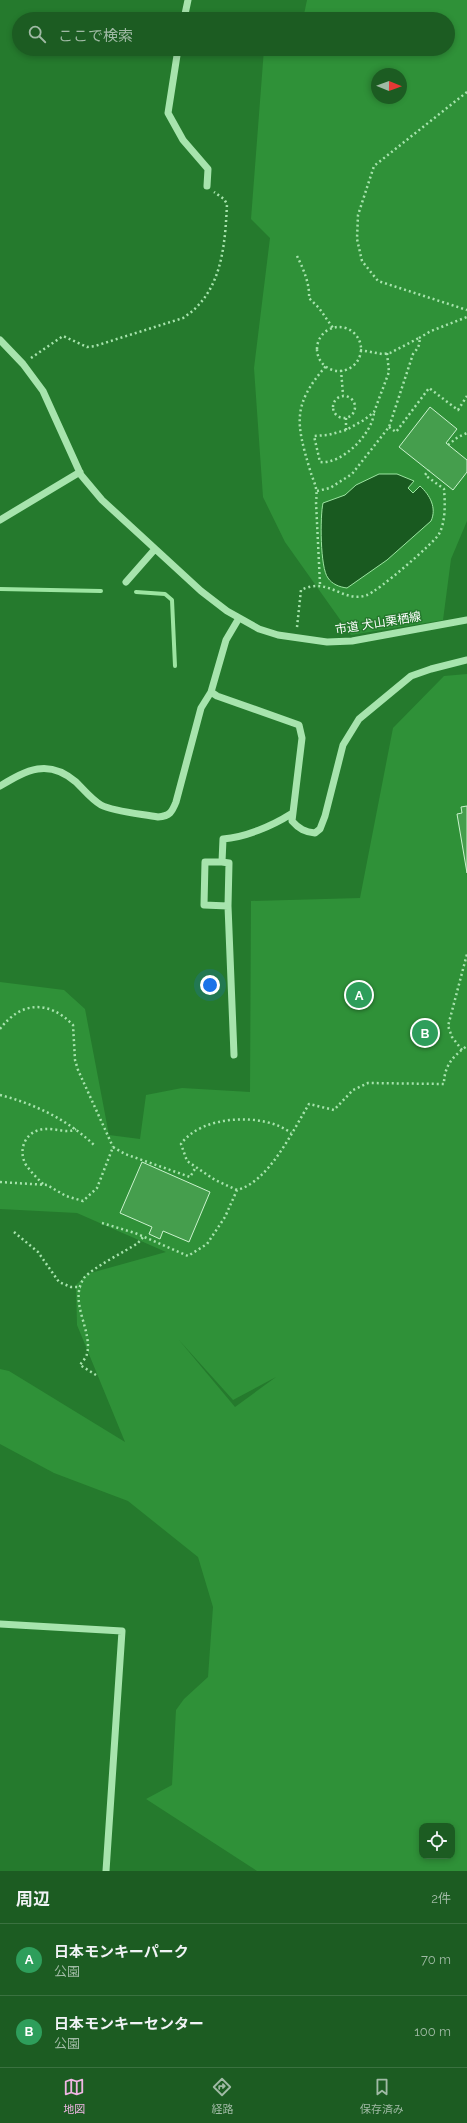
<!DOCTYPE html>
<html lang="ja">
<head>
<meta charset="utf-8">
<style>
  :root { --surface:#1c5c22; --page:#25622a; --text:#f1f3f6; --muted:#a0baa5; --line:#3a7140; --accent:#f0b6e4 }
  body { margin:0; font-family:Raleway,"Noto Sans JP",sans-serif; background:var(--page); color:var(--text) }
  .controls { position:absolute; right:12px; bottom:12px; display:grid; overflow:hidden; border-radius:8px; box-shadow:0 2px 6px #0003 }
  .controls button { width:36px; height:36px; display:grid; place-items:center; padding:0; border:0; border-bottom:1px solid var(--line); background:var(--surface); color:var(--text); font:20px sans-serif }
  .compass { position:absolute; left:371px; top:68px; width:36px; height:36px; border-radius:50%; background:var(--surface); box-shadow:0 2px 6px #0003; rotate:91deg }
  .you { position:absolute; left:210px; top:985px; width:14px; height:14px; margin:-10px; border:3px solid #fff; border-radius:50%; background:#1a73e8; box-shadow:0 0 0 6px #1a73e833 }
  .badge { display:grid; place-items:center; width:26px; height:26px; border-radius:50%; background:var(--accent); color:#fff; font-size:13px; font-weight:700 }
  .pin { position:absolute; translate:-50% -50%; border:2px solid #fff; box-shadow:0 1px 4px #0006 }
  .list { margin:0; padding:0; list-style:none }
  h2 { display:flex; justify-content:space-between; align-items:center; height:52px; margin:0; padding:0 16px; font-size:17px }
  h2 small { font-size:13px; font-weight:400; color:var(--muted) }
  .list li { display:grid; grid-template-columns:26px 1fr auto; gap:12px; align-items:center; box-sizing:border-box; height:72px; padding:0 16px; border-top:1px solid var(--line) }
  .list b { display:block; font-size:15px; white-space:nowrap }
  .list p { margin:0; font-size:13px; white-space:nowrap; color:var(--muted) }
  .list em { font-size:13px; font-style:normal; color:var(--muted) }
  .icon { flex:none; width:22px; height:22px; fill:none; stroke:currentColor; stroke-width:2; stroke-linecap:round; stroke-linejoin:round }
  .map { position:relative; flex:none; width:467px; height:1871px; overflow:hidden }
  .search { position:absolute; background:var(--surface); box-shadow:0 2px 6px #0003; left:12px; right:12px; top:12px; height:44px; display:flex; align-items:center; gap:10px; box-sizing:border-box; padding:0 14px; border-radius:22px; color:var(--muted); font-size:15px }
  .sheet { height:196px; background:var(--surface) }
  nav { display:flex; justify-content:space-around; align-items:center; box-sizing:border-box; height:56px; border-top:1px solid var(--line); background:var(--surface); font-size:11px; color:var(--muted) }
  nav a { display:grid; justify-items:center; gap:2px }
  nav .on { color:var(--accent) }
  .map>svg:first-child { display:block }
  .green { fill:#2f9138; fill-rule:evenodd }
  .water { fill:#195a20; stroke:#9ce5a1 }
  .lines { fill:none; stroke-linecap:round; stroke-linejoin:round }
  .stream { stroke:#9ce5a1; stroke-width:4 }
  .building { fill:#459e4d; stroke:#caf3cd }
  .path { stroke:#a7e4ad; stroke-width:2.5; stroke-dasharray:2 3; stroke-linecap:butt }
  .minor { stroke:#a7e4ad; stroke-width:7 }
  .labels { text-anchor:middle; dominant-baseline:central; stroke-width:3; stroke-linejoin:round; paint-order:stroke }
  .street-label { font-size:12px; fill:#fff; stroke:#257a2d }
</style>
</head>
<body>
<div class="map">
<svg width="467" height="1871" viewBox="0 0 467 1871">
  <rect width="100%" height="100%" fill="#257a2d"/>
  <path class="green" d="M307,0H467V521L451,559L443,620L351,635L285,542L263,497L254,368L270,238L251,219L264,49H448V19H303ZM377,74H401V98H377Z
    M467,674V1871H257L146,1799L172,1785L176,1710L184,1699L208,1677L213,1607L198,1557L128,1501L54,1473L0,1444V1369L9,1371L125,1442L77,1325L76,1285L87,1274L166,1252L77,1213L0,1209V982L64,990L85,1009L109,1135L140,1139L146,1095L182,1088L250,1092L251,901L360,898L393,728L444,676ZM179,1340L233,1400L276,1377L235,1407ZM422,1826H452V1856H422Z"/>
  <path class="water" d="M379,474H397L414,481L408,488L413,493L420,486C430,495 437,508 431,521L387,560L347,588C339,587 332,584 328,578C320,568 320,516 323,503L345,495L356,485Z"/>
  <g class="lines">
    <path class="stream" d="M0,589L101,591
      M136,592L165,594L172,600L175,666"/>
  </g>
  <path class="building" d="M430,407L457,429L446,443L467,460V472L453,490L399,447Z
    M467,806V873L457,814L462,813L461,807Z
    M142,1162L210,1192L189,1242L163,1231L160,1239L149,1234L152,1227L120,1213Z"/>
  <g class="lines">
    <path class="path" d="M467,92L374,166L358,215L357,239L362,261L378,281L467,310
      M297,256C303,268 310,284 309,298L319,308L333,328
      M317 349a22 22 0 1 1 44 0a22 22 0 1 1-44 0Z
      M419,338L431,331L467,317
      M31,358L63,336L87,347L95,346L183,318C222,293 225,246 227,204L224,199L214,192
      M341,370L343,395
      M333 407a11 11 0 1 1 22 0a11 11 0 1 1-22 0Z
      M346,418V430L364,420L374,412L389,372L387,353
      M389,427L396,432L429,388L458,410L467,396
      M346,430L328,435L314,436L320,462C342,465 373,433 374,412
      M448,445L458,437L467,433
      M317,491L330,488L352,474L389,427L413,354C417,349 421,345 419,338L390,353L382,354L360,350
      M320,584L316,502C318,486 314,484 310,470C296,423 292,405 326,366
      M297,627L301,590C329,576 343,604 367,595C377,592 434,543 439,534C446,521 445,502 444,489L425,475L429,470
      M0,1029C21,1001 49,1000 73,1025L75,1060L78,1070L113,1147
      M462,1050L452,1037L448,1026L467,954
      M0,1095C35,1104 68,1120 94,1145
      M0,1182L47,1185L66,1196L83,1201L97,1188L113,1147L125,1154L190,1177L196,1167
      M43,1184C37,1178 31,1172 26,1165C17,1149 26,1130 45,1129C55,1128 68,1134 76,1129
      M237,1190L215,1180L187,1161L181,1144C201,1115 264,1112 291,1133
      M102,1223L135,1233L188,1256L207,1244L225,1217L237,1190C269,1182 293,1130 309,1104L334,1110L353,1090L368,1083L444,1084C444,1066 453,1056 467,1046
      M14,1232L38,1252L59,1282L71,1287H81
      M96,1375L80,1365C82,1362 86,1358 87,1354C93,1330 68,1302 84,1278C92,1268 126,1251 138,1243L144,1236"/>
    <path class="minor" d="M184,19L188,0
      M178,49L168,113L183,140L208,169L207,186
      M0,340L23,364L43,391L81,475L102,500L201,591L227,611L259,629L278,635L327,642L352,641L467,620
      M0,520L80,472
      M126,582L155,549
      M211,692L217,696L299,725L302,738L292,821C299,829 305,832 315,833L320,829L325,816L343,745L359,719L411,676L431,669L467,660
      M0,786C27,770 48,758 76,782C84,790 92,800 101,805C114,812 143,814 158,817C170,816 172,812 176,802L201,708L211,692L226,640L239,618
      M222,862L229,863L228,906
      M234,1055L228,906L204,905L205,862H222L223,839C246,837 272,826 291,814
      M0,1624L122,1631L106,1871"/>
  </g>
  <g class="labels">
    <g class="street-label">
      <text transform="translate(378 623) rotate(-9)">市道 犬山栗栖線</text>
    </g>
  </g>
</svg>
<div class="controls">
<button><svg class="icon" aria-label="locate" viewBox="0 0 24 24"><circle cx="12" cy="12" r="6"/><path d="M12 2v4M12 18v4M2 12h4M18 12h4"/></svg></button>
</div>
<svg class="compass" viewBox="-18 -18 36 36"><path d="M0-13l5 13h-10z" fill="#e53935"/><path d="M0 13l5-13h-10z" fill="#a0baa5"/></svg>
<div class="you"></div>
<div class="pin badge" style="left:359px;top:995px;background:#2e9e5b">A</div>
<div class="pin badge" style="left:425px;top:1033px;background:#2e9e5b">B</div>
<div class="search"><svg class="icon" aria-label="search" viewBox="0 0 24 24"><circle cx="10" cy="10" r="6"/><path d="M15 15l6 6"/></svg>ここで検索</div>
</div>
<section class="sheet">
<h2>周辺<small>2件</small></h2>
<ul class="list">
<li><span class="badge" style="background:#2e9e5b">A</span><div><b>日本モンキーパーク</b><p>公園</p></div><em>70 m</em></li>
<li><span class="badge" style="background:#2e9e5b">B</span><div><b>日本モンキーセンター</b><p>公園</p></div><em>100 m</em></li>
</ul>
</section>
<nav>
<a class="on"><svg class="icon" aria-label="map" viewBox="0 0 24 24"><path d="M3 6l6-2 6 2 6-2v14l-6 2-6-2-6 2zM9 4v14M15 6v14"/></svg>地図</a>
<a><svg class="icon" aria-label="directions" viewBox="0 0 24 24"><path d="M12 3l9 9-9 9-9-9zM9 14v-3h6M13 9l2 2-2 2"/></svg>経路</a>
<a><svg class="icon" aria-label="saved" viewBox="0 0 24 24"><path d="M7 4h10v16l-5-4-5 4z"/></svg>保存済み</a>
</nav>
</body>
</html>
